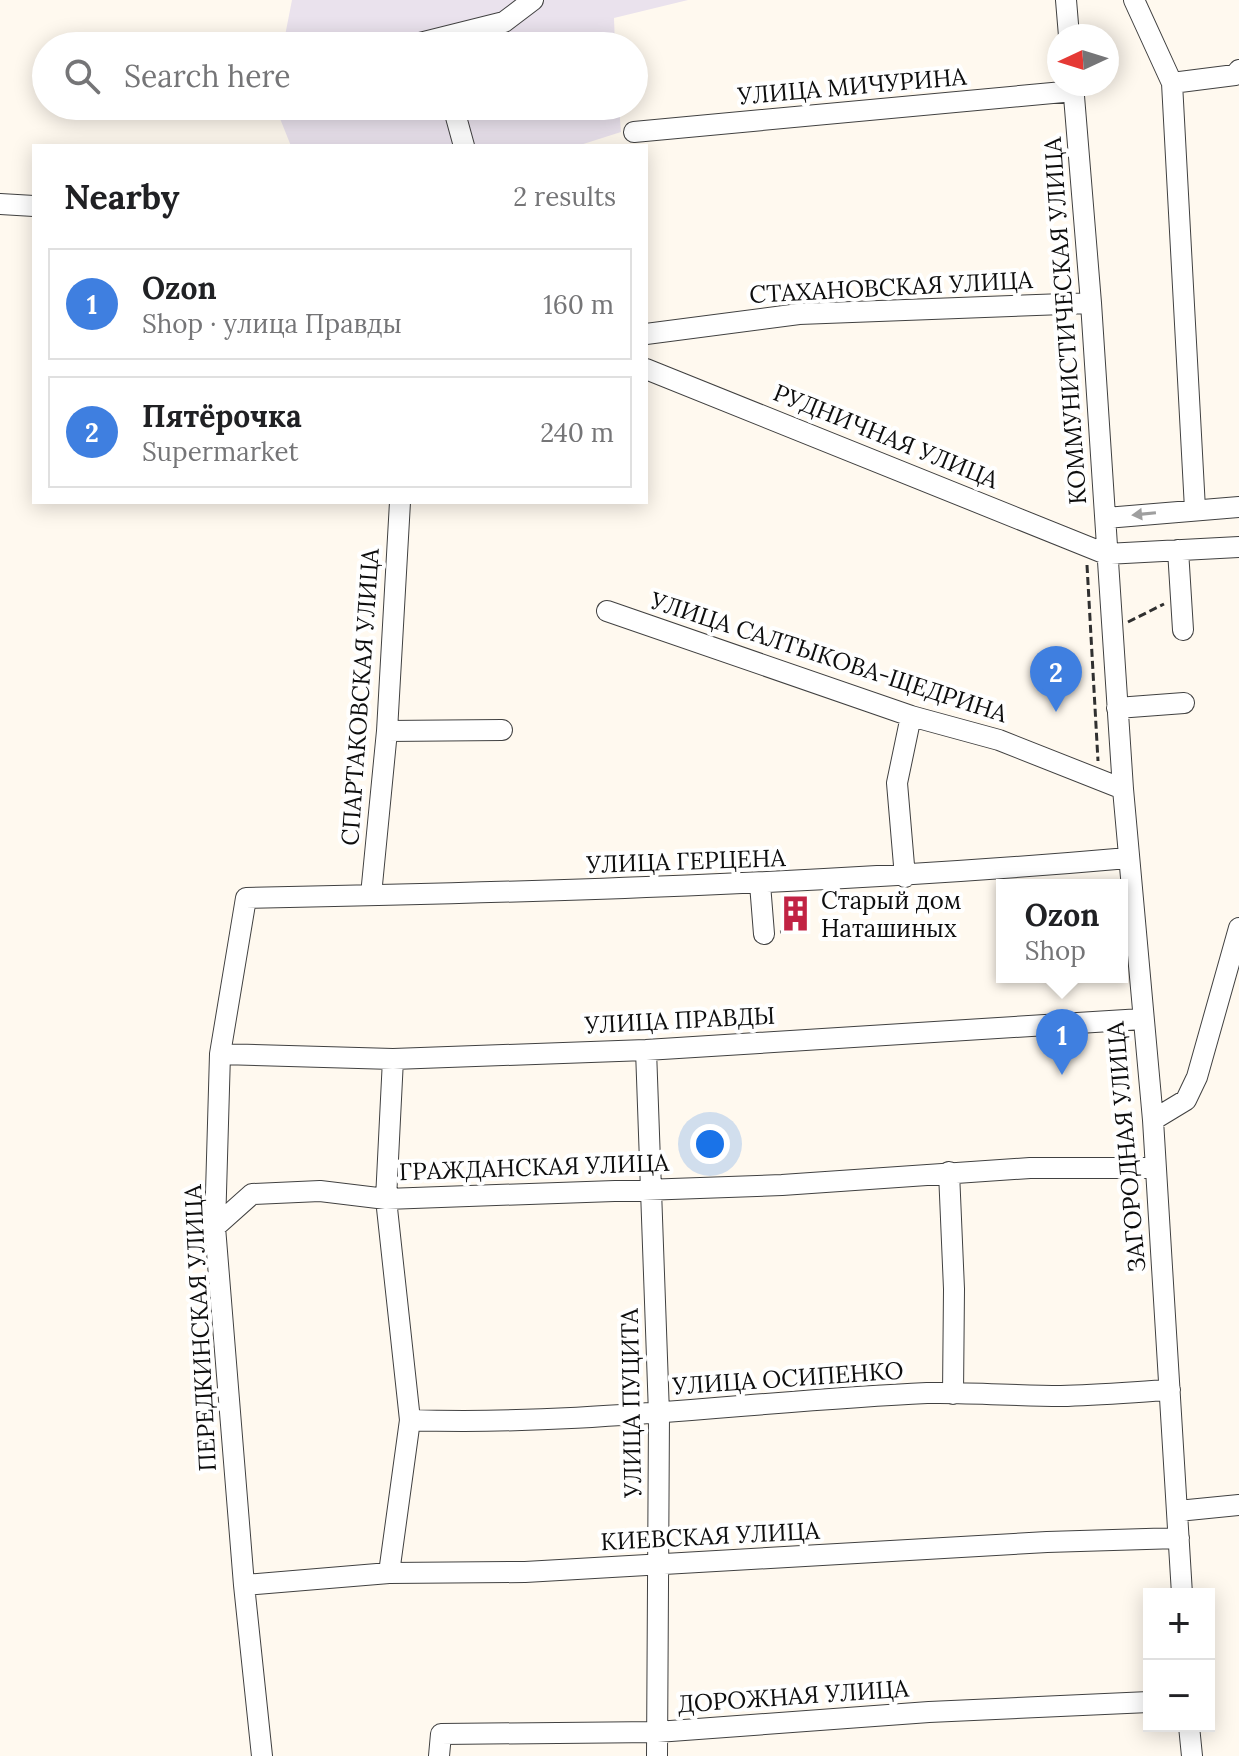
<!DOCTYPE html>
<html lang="en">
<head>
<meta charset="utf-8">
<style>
  :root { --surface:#fff; --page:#f2f2f2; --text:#202124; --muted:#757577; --line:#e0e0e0; --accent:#b45309 }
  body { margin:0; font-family:Lora,serif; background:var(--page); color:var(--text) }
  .controls { position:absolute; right:24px; bottom:24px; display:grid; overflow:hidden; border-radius:0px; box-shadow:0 4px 20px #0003 }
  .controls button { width:72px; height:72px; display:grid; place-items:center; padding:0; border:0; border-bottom:2px solid var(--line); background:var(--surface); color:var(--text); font:40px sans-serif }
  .compass { position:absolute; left:1047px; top:24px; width:72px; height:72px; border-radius:50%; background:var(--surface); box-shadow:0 4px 20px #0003; rotate:266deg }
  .you { position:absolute; left:710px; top:1144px; width:28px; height:28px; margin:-20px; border:6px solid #fff; border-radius:50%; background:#1a73e8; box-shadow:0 0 0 12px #1a73e833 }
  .badge { display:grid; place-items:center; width:52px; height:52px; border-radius:50%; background:var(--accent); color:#fff; font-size:26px; font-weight:700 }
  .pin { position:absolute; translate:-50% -66px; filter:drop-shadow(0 2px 4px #0008) }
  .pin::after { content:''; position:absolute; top:42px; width:28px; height:24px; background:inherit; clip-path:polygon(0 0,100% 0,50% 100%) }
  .popup { position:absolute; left:996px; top:879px; width:132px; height:104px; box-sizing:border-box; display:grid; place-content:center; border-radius:0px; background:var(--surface); filter:drop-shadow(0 2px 6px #0005); font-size:26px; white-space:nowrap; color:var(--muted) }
  .popup b { font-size:30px; color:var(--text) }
  .popup::after { content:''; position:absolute; left:50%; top:100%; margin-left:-16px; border:16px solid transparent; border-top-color:var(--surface) }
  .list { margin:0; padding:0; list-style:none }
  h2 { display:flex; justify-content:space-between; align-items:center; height:104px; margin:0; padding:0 32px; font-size:34px }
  h2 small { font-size:26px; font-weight:400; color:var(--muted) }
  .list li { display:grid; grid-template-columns:52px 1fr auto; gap:24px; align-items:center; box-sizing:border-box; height:112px; margin:0 16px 16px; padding:0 16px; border:2px solid var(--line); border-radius:0px }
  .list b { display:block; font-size:30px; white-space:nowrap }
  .list p { margin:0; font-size:26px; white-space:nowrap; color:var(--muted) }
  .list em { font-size:26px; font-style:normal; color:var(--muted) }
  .icon { flex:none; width:44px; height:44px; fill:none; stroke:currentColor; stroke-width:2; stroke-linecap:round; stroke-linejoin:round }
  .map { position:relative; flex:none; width:1239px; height:1756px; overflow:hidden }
  .search { position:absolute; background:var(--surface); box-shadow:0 4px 20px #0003; left:32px; top:32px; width:616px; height:88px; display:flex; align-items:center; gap:20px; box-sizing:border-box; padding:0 28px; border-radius:44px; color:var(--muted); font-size:30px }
  .panel { position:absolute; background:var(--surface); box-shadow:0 4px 20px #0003; left:32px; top:144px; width:616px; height:360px; border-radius:0px }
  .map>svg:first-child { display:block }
  .industrial { fill:#eae2ed }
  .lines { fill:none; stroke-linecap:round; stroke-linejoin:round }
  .minor-casing { stroke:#414141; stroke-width:22 }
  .path { stroke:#303030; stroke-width:3; stroke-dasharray:8 4; stroke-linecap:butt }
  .minor { stroke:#fff; stroke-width:20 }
  .oneway { fill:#9f9f9f }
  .labels { text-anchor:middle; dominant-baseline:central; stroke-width:8; stroke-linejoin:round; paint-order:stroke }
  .street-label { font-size:24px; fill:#0e0e0e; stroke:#fff }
  .poi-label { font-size:24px; fill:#0e0e0e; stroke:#fff; text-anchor:start }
</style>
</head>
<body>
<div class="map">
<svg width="1239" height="1756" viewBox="0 0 1239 1756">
  <rect width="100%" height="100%" fill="#fff9ef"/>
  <path class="industrial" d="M292,0H688L614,18L615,46H283Z
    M275,106H619L621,132L577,146H291Z"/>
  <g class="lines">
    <defs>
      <path id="minor" d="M1066,0L1069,36
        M1134,0L1172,83L1195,509
        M408,46L504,22L533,0
        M1172,83L1235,75L1239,70
        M1073,84L1091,303L1123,789L1153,1120L1182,1594
        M453,106L464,146
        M634,132L1074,91
        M0,204L34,206
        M646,334L799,314L1091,303
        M646,369L1106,554L1239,547
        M1106,518L1239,507
        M1178,550L1183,630
        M607,611L911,716L999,740L1123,789
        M1117,708L1184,703
        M387,731L502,730
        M905,877L897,783L911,716
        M760,884L764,934
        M371,895L387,731L400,502
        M646,1050L659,1414L657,1756
        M220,1054L393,1059L646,1050L1142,1019
        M1153,1120L1186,1100L1197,1077L1239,928
        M949,1172L954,1289L953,1394
        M215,1227L252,1194L320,1191L386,1199L782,1185L1030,1168H1155
        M410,1420C583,1426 754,1401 927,1393C971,1392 1016,1396 1061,1396C1097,1395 1134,1392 1170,1390
        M1178,1511L1239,1505
        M389,1573L410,1420L386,1199L393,1059
        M244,1585L389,1573L525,1572L1047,1542L1179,1538
        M1189,1726L1192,1756
        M262,1756L244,1585L215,1227L220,1054L246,898C540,892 834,884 1128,858
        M439,1756L441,1734L657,1732L929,1712L1149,1702"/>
    </defs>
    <use href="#minor" class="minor-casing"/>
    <path class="path" d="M1087,565L1098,761
      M1128,622L1164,604
      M780,932L807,930L805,896"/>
    <use href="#minor" class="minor"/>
  </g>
  <defs><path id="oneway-solid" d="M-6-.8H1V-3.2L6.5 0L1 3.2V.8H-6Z" transform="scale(2)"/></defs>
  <use class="oneway" href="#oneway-solid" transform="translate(1144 514) rotate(174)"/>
  <defs>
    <symbol id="building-bare" viewBox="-9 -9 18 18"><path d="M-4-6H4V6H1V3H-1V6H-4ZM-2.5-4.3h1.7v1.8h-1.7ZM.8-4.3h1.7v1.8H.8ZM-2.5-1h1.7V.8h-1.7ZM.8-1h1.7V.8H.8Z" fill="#c12344" stroke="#fff" stroke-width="2.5" paint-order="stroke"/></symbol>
  </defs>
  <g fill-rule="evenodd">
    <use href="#building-bare" x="770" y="888" width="51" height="51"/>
  </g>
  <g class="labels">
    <g class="street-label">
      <text transform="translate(852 86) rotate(-5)">УЛИЦА МИЧУРИНА</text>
      <text transform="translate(891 287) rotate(-3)">СТАХАНОВСКАЯ УЛИЦА</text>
      <text transform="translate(1065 321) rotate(-94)">КОММУНИСТИЧЕСКАЯ УЛИЦА</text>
      <text transform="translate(886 436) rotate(22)">РУДНИЧНАЯ УЛИЦА</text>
      <text transform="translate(829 657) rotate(18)">УЛИЦА САЛТЫКОВА-ЩЕДРИНА</text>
      <text transform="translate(360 697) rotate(-86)">СПАРТАКОВСКАЯ УЛИЦА</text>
      <text transform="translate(686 861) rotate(-2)">УЛИЦА ГЕРЦЕНА</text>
      <text transform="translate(680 1020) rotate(-3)">УЛИЦА ПРАВДЫ</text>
      <text transform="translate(1126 1147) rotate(-95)">ЗАГОРОДНАЯ УЛИЦА</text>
      <text transform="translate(534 1167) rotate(-2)">ГРАЖДАНСКАЯ УЛИЦА</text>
      <text transform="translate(200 1328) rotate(-93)">ПЕРЕДКИНСКАЯ УЛИЦА</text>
      <text transform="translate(788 1378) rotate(-4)">УЛИЦА ОСИПЕНКО</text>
      <text transform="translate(631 1403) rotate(-91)">УЛИЦА ПУЦИТА</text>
      <text transform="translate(710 1536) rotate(-3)">КИЕВСКАЯ УЛИЦА</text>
      <text transform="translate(793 1696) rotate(-4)">ДОРОЖНАЯ УЛИЦА</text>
    </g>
    <g class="poi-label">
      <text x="821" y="900">Старый дом<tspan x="821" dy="28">Наташиных</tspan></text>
    </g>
  </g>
</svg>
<div class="controls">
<button>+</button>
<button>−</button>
</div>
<svg class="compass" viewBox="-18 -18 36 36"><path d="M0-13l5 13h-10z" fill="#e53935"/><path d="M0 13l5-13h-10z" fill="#757577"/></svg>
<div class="you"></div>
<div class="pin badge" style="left:1062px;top:1075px;background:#3f7fe0">1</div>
<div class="popup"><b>Ozon</b>Shop</div>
<div class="pin badge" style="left:1056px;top:712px;background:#3f7fe0">2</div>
<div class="search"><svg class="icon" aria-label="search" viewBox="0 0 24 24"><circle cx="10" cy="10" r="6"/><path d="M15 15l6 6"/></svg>Search here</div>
<section class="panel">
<h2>Nearby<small>2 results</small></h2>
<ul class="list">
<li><span class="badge" style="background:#3f7fe0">1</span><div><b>Ozon</b><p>Shop · улица Правды</p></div><em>160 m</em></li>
<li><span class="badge" style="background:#3f7fe0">2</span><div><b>Пятёрочка</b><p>Supermarket</p></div><em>240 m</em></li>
</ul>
</section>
</div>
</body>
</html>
